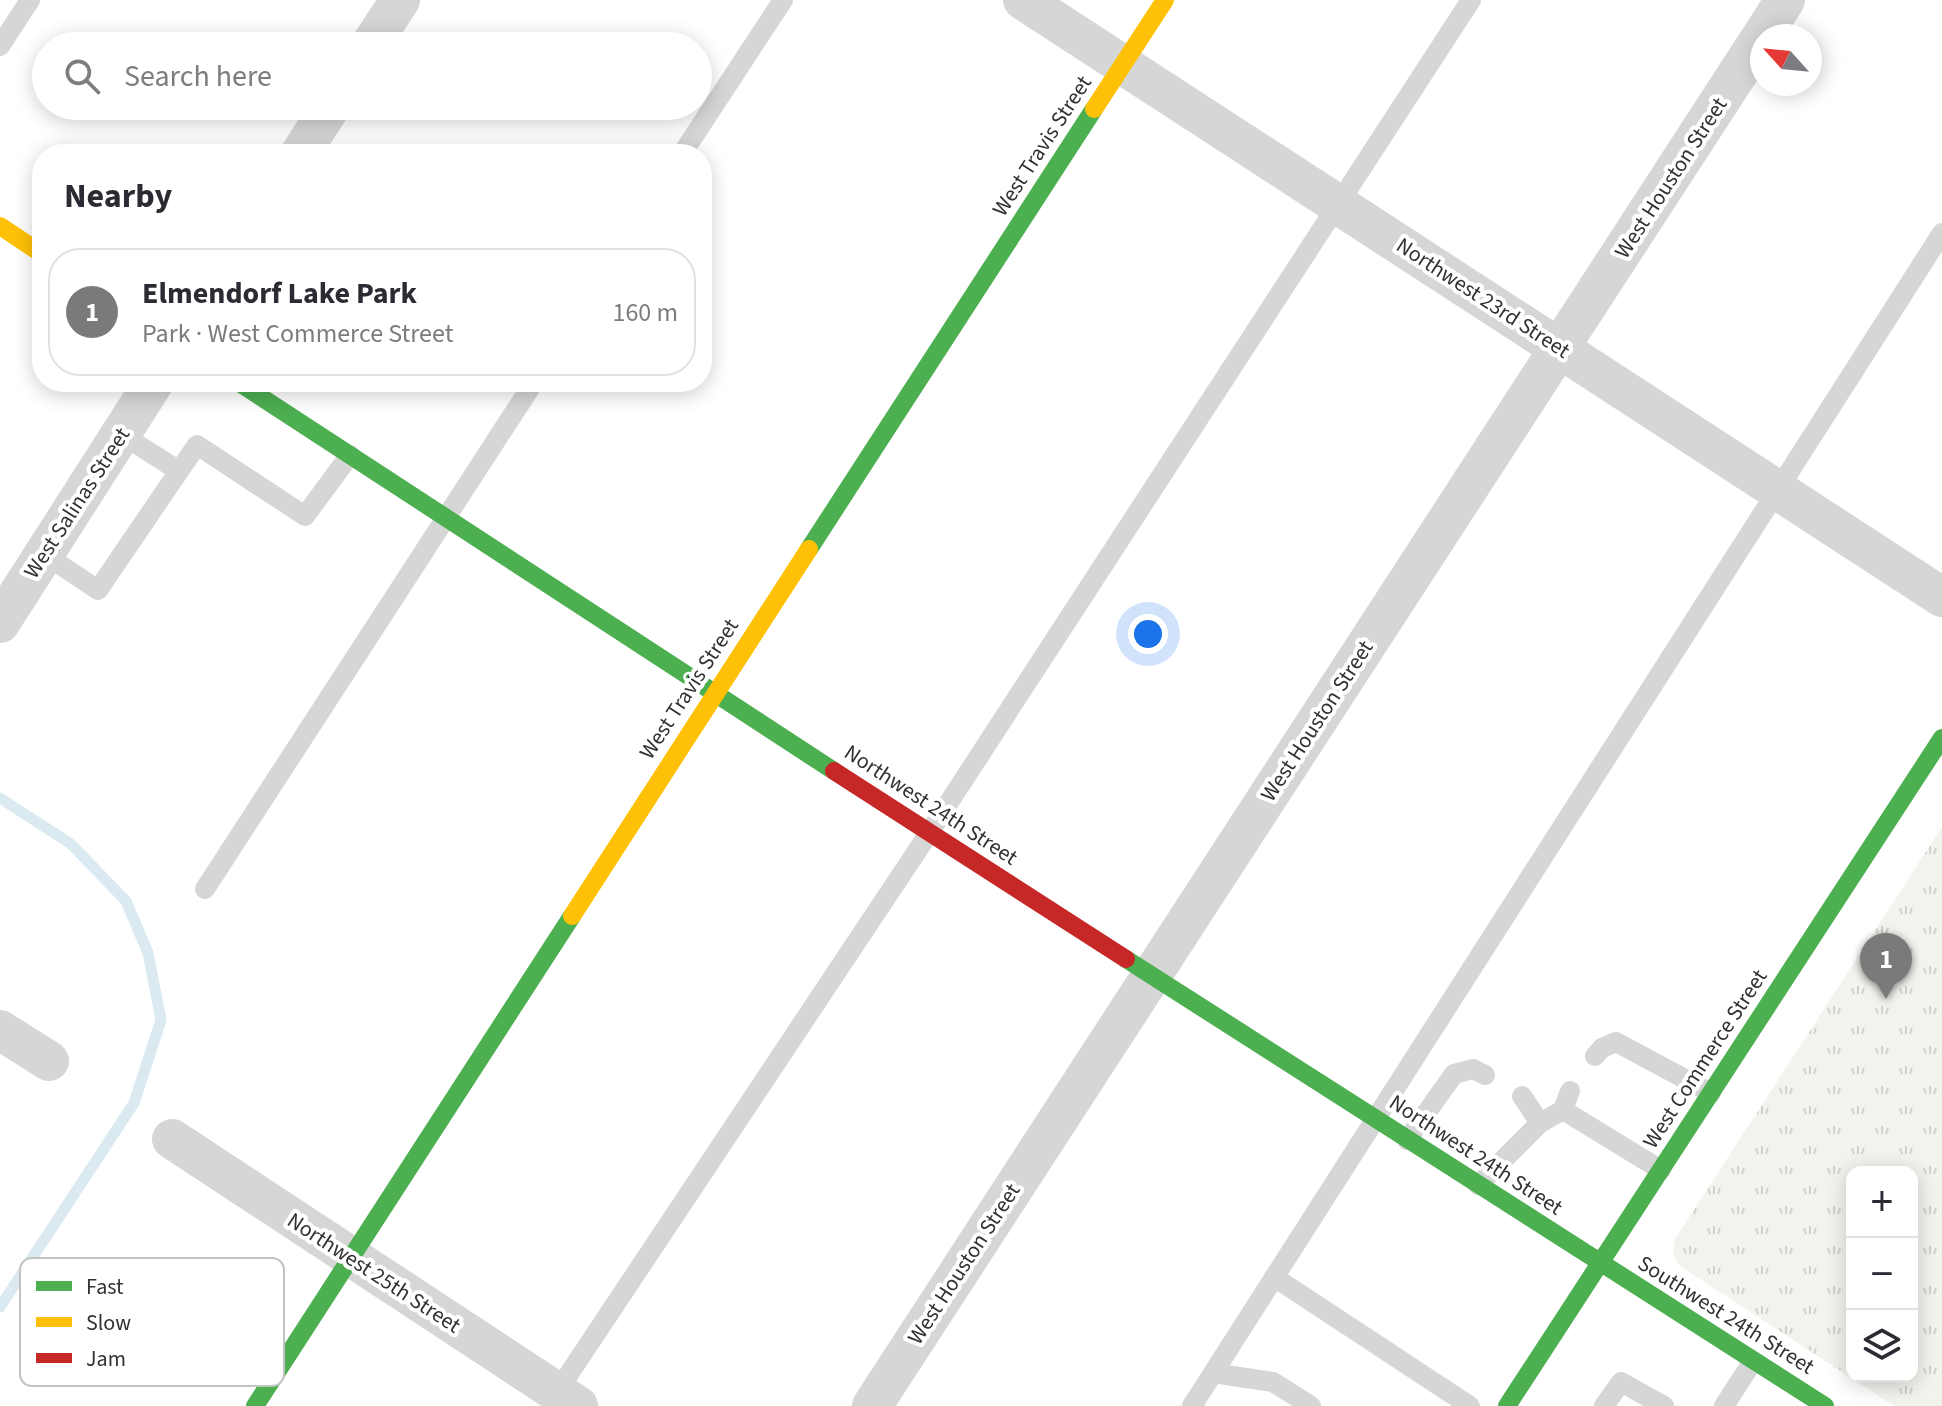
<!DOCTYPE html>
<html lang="en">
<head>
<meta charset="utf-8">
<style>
  :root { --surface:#fff; --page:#f7f7f7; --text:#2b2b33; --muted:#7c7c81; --line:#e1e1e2; --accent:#7a7a7a }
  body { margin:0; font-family:"Source Sans 3",sans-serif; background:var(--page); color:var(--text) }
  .controls { position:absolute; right:24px; bottom:24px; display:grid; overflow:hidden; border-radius:16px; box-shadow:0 4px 20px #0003 }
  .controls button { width:72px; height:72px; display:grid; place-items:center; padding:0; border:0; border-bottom:2px solid var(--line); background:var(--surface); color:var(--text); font:40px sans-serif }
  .compass { position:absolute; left:1750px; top:24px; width:72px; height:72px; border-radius:50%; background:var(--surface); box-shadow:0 4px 20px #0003; rotate:297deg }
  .you { position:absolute; left:1148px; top:634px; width:28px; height:28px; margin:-20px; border:6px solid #fff; border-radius:50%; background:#1a73e8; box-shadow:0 0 0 12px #1a73e833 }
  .badge { display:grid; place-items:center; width:52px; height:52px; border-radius:50%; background:var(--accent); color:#fff; font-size:26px; font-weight:700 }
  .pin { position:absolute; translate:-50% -66px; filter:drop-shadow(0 2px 4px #0008) }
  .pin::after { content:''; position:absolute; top:42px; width:28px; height:24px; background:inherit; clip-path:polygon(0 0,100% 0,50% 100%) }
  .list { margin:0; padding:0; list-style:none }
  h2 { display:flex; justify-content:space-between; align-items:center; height:104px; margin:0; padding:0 32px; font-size:34px }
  h2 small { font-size:26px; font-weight:400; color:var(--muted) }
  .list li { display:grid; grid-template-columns:52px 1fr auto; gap:24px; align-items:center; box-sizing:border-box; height:128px; margin:0 16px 16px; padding:0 16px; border:2px solid var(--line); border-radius:32px }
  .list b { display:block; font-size:30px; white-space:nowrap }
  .list p { margin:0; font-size:26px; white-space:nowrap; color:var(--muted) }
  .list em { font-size:26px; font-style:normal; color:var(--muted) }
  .icon { flex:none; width:44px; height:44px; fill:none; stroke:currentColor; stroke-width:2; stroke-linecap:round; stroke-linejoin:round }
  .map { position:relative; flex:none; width:1942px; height:1406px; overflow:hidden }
  .search { position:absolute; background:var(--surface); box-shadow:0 4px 20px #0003; left:32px; top:32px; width:680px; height:88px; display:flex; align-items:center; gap:20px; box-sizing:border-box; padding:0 28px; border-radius:44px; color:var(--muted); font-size:30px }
  .panel { position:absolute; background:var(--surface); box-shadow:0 4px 20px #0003; left:32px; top:144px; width:680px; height:248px; border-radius:32px }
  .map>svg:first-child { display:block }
  .park { fill:url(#park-tufts); fill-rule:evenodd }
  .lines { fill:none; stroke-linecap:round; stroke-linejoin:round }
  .stream { stroke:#dbe9f0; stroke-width:11 }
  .lane { stroke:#d6d6d6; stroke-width:20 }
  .street { stroke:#d6d6d6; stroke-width:40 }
  .fast { stroke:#4caf50; stroke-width:18 }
  .slow { stroke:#ffc107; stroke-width:18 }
  .jam { stroke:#c62828; stroke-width:18 }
  .labels { text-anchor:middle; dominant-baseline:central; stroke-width:8; stroke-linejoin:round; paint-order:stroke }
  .street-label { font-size:22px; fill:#323232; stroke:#fff }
  .key { fill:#fff; stroke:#c2c2c2; stroke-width:2 }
  .key-label { font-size:22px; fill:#323232 }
</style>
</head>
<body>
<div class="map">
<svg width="1942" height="1406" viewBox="0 0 1942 1406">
  <defs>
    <pattern id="park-tufts" width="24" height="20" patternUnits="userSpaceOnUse" patternTransform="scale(2)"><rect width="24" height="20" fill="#f1f4ed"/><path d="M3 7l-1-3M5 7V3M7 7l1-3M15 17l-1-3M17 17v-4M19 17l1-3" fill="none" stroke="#cfd2cc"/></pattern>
  </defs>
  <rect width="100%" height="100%" fill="#fff"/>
  <path class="park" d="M1942,827V1406H1894L1680,1266L1673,1254L1675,1239ZM1852,1172H1912V1376H1852Z"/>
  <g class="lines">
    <path class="stream" d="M0,798L71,844L126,901L148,953L161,1020L134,1103L0,1307"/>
    <path class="lane" d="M0,46L30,0
      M682,154L783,0
      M179,471L197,445L305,516L350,455
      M44,554L98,590L179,471L121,434
      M205,889L534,382
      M1595,1056L1602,1048L1616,1042L1711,1093
      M1522,1096L1540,1123
      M1563,1110L1661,1170
      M1407,1140L1454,1074L1473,1069L1485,1075
      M1478,1185L1540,1123L1563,1110L1570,1091
      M1274,1277L1470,1406
      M1213,1373L1273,1382L1311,1406
      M553,1398L929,833L1471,0
      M1192,1406L1942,233
      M1604,1406L1621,1382L1664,1406
      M1724,1406L1753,1361"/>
    <path class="street" d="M1023,0L1942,597
      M1762,36L1785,0
      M370,46L400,0
      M300,154L331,106
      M0,623L154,382
      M0,1030L49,1061
      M172,1139L578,1406
      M872,1406L1762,36"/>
    <path class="fast" d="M238,382L834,771
      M809,549L1094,109
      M1126,959L1825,1406
      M255,1406L572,916
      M1507,1406L1942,738"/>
    <path class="slow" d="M1094,109L1165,0
      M0,226L42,254
      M572,916L809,549"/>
    <path class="jam" d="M834,771L1126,959"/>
  </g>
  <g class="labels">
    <g class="street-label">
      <text transform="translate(1042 146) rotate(-57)">West Travis Street</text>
      <text transform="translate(1671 178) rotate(-57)">West Houston Street</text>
      <text transform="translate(1483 298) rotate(33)">Northwest 23rd Street</text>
      <text transform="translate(77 503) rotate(-57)">West Salinas Street</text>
      <text transform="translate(689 689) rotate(-57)">West Travis Street</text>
      <text transform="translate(1317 721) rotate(-57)">West Houston Street</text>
      <text transform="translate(931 805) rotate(33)">Northwest 24th Street</text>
      <text transform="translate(1705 1059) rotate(-57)">West Commerce Street</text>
      <text transform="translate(1476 1155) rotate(33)">Northwest 24th Street</text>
      <text transform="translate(964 1264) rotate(-57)">West Houston Street</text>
      <text transform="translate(374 1273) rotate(33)">Northwest 25th Street</text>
      <text transform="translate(1726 1315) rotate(32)">Southwest 24th Street</text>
    </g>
  </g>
  <rect x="20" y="1258" width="264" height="128" rx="12" class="key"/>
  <rect x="36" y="1281" width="36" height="10" fill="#4caf50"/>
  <rect x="36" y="1317" width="36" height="10" fill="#ffc107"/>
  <rect x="36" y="1353" width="36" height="10" fill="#c62828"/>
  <g class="key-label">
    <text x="86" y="1294">Fast</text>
    <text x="86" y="1330">Slow</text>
    <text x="86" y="1366">Jam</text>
  </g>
</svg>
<div class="controls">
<button>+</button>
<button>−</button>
<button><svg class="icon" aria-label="layers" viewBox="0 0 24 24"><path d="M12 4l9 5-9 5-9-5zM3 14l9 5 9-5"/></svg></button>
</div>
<svg class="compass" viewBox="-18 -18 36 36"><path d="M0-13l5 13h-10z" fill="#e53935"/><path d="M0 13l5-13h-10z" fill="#7c7c81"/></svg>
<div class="you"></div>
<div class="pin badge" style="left:1886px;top:999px">1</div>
<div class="search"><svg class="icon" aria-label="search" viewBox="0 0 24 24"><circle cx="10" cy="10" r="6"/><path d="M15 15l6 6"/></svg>Search here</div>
<section class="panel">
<h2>Nearby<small></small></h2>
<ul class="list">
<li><span class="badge">1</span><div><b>Elmendorf Lake Park</b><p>Park · West Commerce Street</p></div><em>160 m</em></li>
</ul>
</section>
</div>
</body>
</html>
